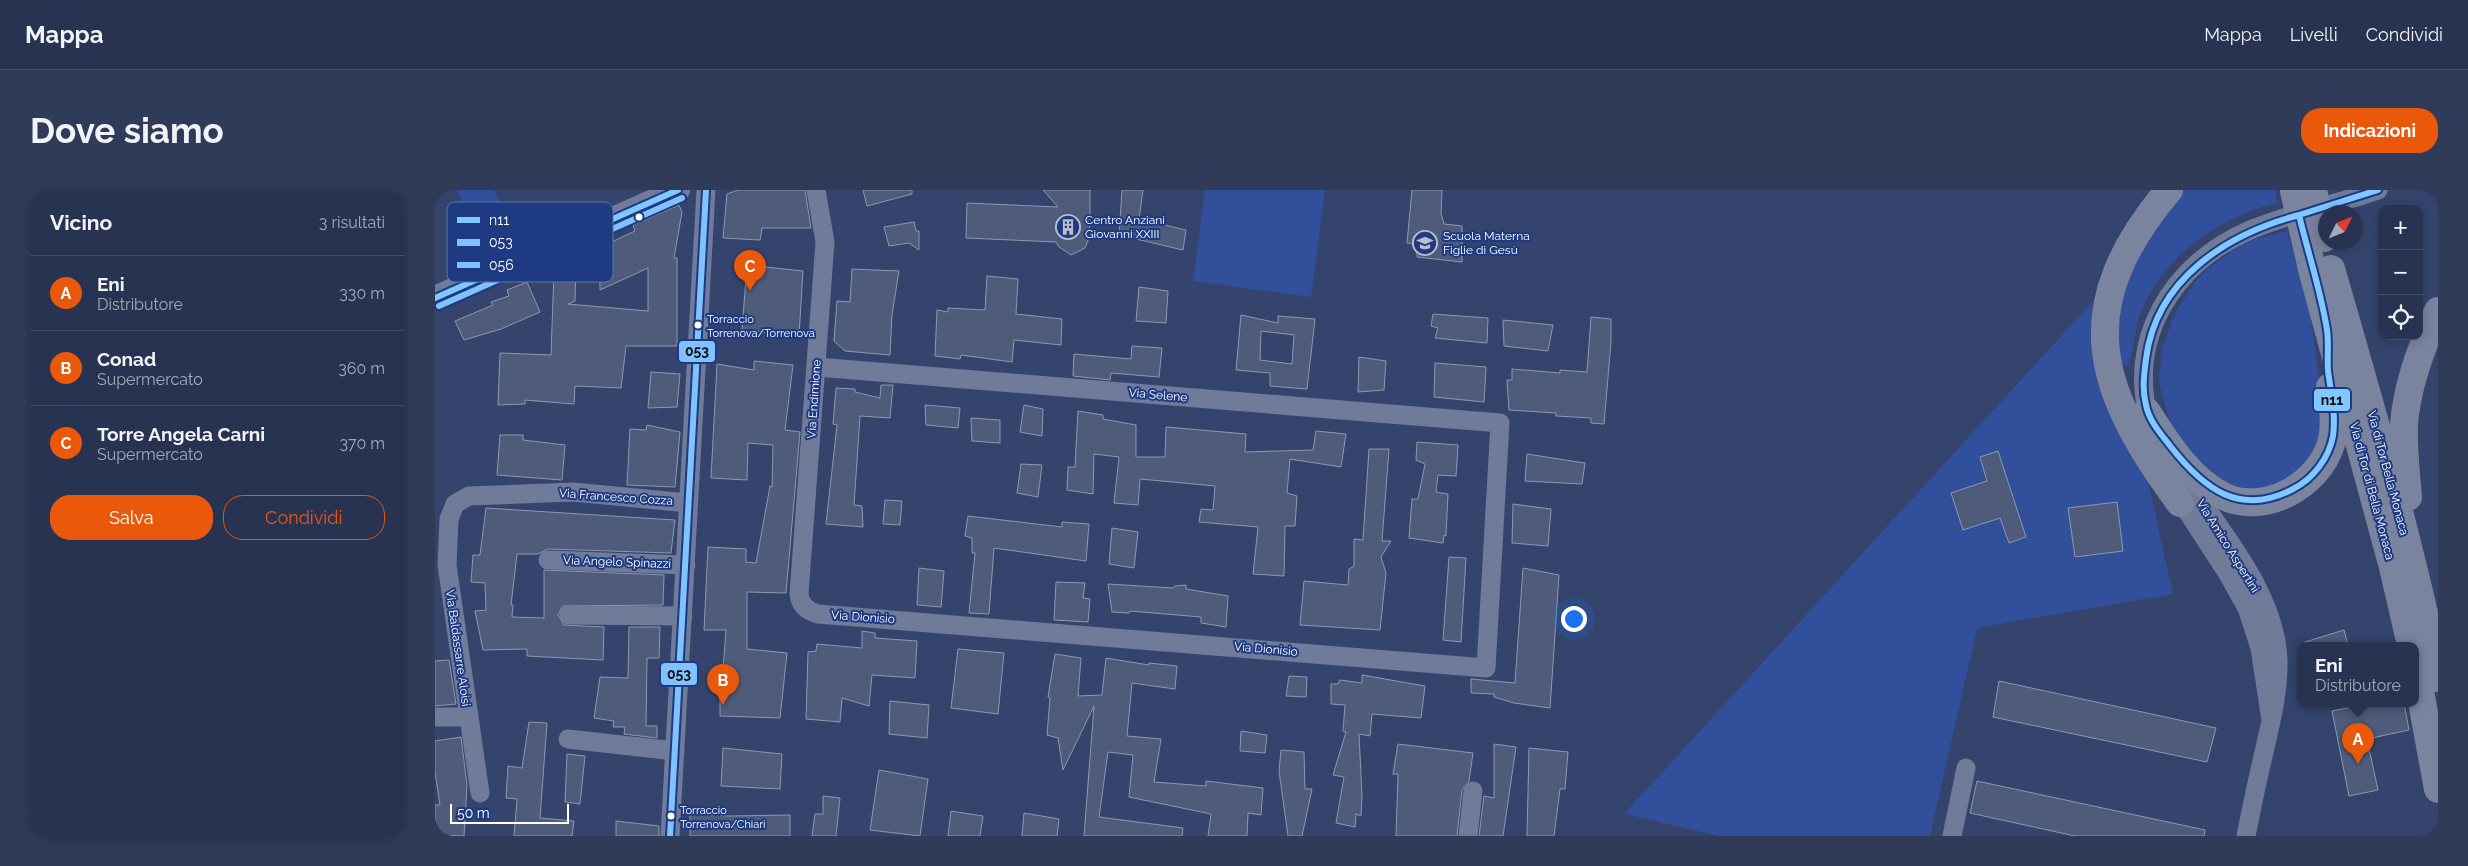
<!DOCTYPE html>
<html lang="it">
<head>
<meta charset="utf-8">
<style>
  :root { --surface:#273351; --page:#2f3b58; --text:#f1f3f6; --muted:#a4aab7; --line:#434e68; --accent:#ea580c }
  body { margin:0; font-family:Raleway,sans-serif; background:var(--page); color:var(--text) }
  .controls { position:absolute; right:15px; top:15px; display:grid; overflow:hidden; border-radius:10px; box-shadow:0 2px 12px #0003 }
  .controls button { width:45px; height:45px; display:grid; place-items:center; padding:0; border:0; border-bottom:1px solid var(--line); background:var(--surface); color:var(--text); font:25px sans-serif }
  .compass { position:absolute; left:1883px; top:15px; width:45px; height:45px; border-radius:50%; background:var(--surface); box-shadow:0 2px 12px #0003; rotate:47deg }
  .scale { position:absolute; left:15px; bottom:12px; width:119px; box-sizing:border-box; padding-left:5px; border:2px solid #fff; border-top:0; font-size:14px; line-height:18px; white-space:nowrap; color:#fff; -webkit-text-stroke:4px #1d3a83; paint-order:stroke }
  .you { position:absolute; left:1138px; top:428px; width:18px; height:18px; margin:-12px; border:4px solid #fff; border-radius:50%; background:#1a73e8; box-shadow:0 0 0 8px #1a73e833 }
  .badge { display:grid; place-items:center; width:32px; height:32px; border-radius:50%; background:var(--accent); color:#fff; font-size:16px; font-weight:700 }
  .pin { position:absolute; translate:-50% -41px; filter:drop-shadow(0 1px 2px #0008) }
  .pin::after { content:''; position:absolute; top:26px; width:18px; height:15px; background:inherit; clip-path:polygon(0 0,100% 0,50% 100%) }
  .popup { position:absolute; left:1862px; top:452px; width:122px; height:65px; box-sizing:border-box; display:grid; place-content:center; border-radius:10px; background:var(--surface); filter:drop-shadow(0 1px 4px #0005); font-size:16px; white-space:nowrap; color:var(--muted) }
  .popup b { font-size:19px; color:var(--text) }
  .popup::after { content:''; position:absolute; left:50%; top:100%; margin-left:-10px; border:10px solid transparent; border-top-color:var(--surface) }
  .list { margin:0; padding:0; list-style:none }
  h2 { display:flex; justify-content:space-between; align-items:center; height:65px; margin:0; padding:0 20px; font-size:21px }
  h2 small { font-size:16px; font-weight:400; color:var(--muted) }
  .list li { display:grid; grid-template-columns:32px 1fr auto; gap:15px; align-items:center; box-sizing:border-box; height:75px; padding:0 20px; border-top:1px solid var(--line) }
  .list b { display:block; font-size:19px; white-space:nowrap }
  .list p { margin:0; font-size:16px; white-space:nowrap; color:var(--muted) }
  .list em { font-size:16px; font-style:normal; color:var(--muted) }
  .actions { display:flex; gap:10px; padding:15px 20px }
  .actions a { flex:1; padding:11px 0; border:1px solid var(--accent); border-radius:20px; text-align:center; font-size:18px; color:var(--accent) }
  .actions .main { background:var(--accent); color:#fff }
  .icon { flex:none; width:28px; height:28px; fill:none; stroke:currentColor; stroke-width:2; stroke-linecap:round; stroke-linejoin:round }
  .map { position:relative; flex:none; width:2003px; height:646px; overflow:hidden; border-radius:20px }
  header { display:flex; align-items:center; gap:30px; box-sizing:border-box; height:70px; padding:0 25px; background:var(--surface); border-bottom:1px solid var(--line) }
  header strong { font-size:24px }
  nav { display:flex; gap:28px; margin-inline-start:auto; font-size:18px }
  .intro { display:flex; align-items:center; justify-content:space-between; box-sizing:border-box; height:120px; padding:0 30px }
  h1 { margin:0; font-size:35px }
  .button { padding:12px 22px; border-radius:20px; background:var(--accent); color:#fff; font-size:18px; font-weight:700 }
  main { display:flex; gap:30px; padding:0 30px }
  aside { flex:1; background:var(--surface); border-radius:20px; box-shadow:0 2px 12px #0003 }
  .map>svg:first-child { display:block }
  .green { fill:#314f9a }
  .building { fill:#4e5b7b; stroke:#8e98b0; fill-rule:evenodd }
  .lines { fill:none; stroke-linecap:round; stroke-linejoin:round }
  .minor { stroke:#707b9a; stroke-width:19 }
  .tertiary { stroke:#707b9a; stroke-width:24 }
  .primary { stroke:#7a849f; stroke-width:28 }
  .primary-bridge { stroke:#7a849f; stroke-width:28 }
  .bus-1-casing { stroke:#1d3a83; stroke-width:10 }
  .bus-2-casing { stroke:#1d3a83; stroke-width:10 }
  .bus-3-casing { stroke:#1d3a83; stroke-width:10 }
  .bus-1 { stroke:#80c8ff; stroke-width:6 }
  .bus-2 { stroke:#80c2ff; stroke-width:6 }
  .bus-3 { stroke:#80c2ff; stroke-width:6 }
  .bus-dot { fill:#fff; stroke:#1d3a83; stroke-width:2 }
  .labels { text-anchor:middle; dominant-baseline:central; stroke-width:4; stroke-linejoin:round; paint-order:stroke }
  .bus-label { font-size:11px; fill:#fff; stroke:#1d3a83; text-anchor:start }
  .poi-label { font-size:12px; fill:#fff; stroke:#1d3a83; text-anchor:start }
  .street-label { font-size:12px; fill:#fff; stroke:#1d3a83 }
  .key { fill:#1d3a83; stroke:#6175a8; stroke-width:1 }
  .key-label { font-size:14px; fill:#fff }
  .line-badge { stroke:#1d3a83; stroke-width:2 }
  .pale-badge-label { font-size:14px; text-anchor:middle; font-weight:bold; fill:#111 }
</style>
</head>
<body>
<header>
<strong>Mappa</strong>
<nav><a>Mappa</a><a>Livelli</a><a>Condividi</a></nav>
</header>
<div class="intro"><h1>Dove siamo</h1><a class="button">Indicazioni</a></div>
<main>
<aside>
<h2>Vicino<small>3 risultati</small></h2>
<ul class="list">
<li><span class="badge">A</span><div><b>Eni</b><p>Distributore</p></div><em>330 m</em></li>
<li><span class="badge">B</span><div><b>Conad</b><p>Supermercato</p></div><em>360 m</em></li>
<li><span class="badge">C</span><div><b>Torre Angela Carni</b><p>Supermercato</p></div><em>370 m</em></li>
</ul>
<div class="actions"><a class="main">Salva</a><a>Condividi</a></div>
</aside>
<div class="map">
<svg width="2003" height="646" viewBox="0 0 2003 646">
  <rect width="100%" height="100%" fill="#34446c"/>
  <path class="green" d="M22,0H59L75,35L44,49Z
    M770,0H890L876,107L758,91Z
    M1749,0H1840L1843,13C1785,25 1723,70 1704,128C1699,143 1700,163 1692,176L1687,174C1665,111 1713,47 1749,0Z
    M1852,41L1874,114L1890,230L1880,265L1853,290L1829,298L1805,297L1782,288L1763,272L1737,238L1724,194L1727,158L1740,123L1760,92L1772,79L1801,58L1817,50Z
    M1657,112L1662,191L1712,286L1738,404L1542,438L1495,646H1284L1189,624Z"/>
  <path class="building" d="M303,0H370L376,38H327L325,50L288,48L292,4Z
    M428,0H477V4L432,16Z
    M608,0H655V28L653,31L656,43L650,58L636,65L624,57L621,52L531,48L532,13L623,17Z
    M687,0H708L704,29L751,40L748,60L684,45Z
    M977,0H1007L1006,23L1009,34L1027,36V72L982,67V54L972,53Z
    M244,15L247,22L239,68H242V156H191L186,198L140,196L139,214L90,210V214L63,215L65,163L116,165L119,81L141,76L140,111L133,114L213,121V78L165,100L164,58L200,41L198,35Z
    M479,32L481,41H484V60L474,53L454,56L449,37Z
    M312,75L368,81L364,146L307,140Z
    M417,79L464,81L457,125L455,165L410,161L399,151L402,111L415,112Z
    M552,86L583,89L581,124L627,129L626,155L579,150L577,172L526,165L525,169L500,166L502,120L513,122V118L550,120Z
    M92,92L105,122L66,139L29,150L20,131L58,115L56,112L74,106L72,100Z
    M704,97L733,101L731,133L701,131Z
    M998,124L1053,128L1052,153L1000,148L1003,138L996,136Z
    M806,125L843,133V126L880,129L872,199L835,196V183L801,180ZM826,141L859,145L857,174L825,170Z
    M1156,127L1176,129V152L1169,234L1156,233V228L1121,226V223L1074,220L1072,190H1077V179L1125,183V180L1152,182Z
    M1068,130L1118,135L1113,161L1069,156Z
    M697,156L727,158L724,187L676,183L675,190L638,186L639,164L696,169Z
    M924,167L951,171L949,200L923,202Z
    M319,171L358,175L350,240L365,242L351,403L312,402V459L352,463L345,528L285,526V492L287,493L291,440H269L273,357L311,359V372L321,373L335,296L337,297L338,255L313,253L312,290L276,288L282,174L319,180Z
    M1000,173L1051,177L1049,212L999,207Z
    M216,182L245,184L242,217L213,218Z
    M446,195H458L455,228L425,226L419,315L427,316L428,337L391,334L402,235L398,234L401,198L420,199V202L445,208Z
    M490,215L525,218L523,238L491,235Z
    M589,215L608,219L607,246L585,242Z
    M643,221L668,225V229L701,235V267H730L731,237L811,244L810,262L878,260L881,241L911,244L906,277L855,269L852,303L862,306L860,336H850L849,386L818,384L823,337L764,332L766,319L778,320L780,296L705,289L703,315L679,313L684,267L659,264L658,304L632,300L633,277H640Z
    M536,228L565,230V253L537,251Z
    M212,235L245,242L240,297L192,295L195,239L211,240Z
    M65,245H88V250L130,255L127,290L62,285Z
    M982,252L1023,255L1021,286L1003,285L1001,302L1013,304L1011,346L1009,345L1008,353L974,348L977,309H983L990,274L981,270Z
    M934,259H954L947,351H956L946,367L951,383L945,440L865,435L869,391L913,395L914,379L919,376V349L928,350Z
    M1563,261L1591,347L1574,353L1565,328L1528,340L1516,303L1552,291L1545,267Z
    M1092,264L1150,273L1147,294L1090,291Z
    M586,274L607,275L603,307L582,303Z
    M450,310L467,311L465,335L448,334Z
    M1682,312L1688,361L1640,367L1633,318Z
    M1078,314L1116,319L1113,356L1077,353Z
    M51,318L240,330L236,363L113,359L103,364H82L76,415H78L77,427L109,428V380L229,385L228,415L128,416L123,425L129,435L169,437L168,470L92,466V459L48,460L40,421L51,420L50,393L36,392L38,365H45Z
    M533,326L627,337V332L654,334L651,371L559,358L554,424L534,423L540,363H537V348L530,346Z
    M677,338L703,342L699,378L674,374Z
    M1014,367L1031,368L1026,452L1008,450Z
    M484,378L509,381L506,417L482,415Z
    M1088,378L1124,385L1115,518L1079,513L1059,507V504L1036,503V489L1080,493Z
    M621,392L650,393L648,408L655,409L653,432L619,430Z
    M673,394L738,398L740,396L751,395V399L793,406L791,437L766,433V427L695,421L694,423L677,422Z
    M194,437H225L224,468H212L211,536H222V548L189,544L190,537H178L179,531L159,528L165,487L193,488Z
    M1909,440L1913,455H1870V452Z
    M427,441L440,443V448L482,451L480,488L437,485L434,516L407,508L405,532L371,529L373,462L381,461L382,454L427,458Z
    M523,459L569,463L563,524L516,518Z
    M620,464L646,468L643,506L667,505L671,468L714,475V473L742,476L740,499L697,493L692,546L726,549L719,592L771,596V591L828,598L826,625L813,623L812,646H773L776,624L694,607L698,565L673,562L664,627L748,638L747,646H649L659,516L628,580L623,548L612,545L615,508L613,507Z
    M14,470L21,514L0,516V471Z
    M927,485L990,496L986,528L937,524L935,546L924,544L927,606L926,626L921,624L920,637L901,633L909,587L898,585L911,542L908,541L910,515L896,514V494H903L905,490L927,493Z
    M854,486L872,487L871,507L851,506Z
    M1564,491L1781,538L1772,572L1558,527Z
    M455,511L494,515L492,548L454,544Z
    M1937,513H1969L1974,540L1932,549L1943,600L1914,606L1897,521Z
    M94,532L112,533L105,628L139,631L137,646H79L82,609L71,608L73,576L87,578Z
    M806,541L832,545L830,563L805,561Z
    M26,547L32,595L29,646L0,645V615H5L0,582V551Z
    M963,554L1038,563L1034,591L1027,600L1022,646H961L963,584H958Z
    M1059,554L1081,557L1068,646H1044L1049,606L1059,608Z
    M288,558L347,564L345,599L286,596Z
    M1094,558L1133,562L1130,599H1125L1119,646H1092Z
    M846,560L869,562L870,599H877L867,646H853L844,581Z
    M132,564L150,566L145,614L130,612Z
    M444,580L493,589L485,646L435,640Z
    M1542,591L1770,640L1769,646H1640L1535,623Z
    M388,606L405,608L401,646H377L380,624H388Z
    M516,621L548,626L545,646H513Z
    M589,623L624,629L622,646H587Z
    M255,624L294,626L355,625V646H255Z
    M181,631L224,636V646H181Z"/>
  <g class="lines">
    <path class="minor" d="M381,0L390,52L364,404C365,415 372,421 383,424L1051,478L1065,233L382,177
      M1715,233C1691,150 1736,75 1813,41C1854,23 1900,15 1943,0
      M1748,286C1784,338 1841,404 1843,470C1844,504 1834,539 1827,571C1821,596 1816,621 1811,646
      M1741,304L1793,384L1812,418L1825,458L1836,530
      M113,370L251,375
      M134,425L248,426
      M0,527H33
      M133,549L240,561
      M45,603L12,375L14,329L20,314L34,306L138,302L253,313
      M235,646L271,0
      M1033,646L1038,601
      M1517,646L1531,578"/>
    <path class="tertiary" d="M0,108L243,0"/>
    <path class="primary" d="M1734,0C1635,117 1660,198 1745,313
      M1896,79C1935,214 1975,350 2003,488
      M1878,83L1958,377L1976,455
      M1712,222C1732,253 1754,289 1788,306C1829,326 1883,296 1896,254C1901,236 1898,216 1895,197
      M1973,307C1971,283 1968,258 1969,234C1972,196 1987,155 2003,121
      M1980,474L2003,599"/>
    <path class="primary-bridge" d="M1878,0L1889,48
      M1859,1L1878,83"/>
    <defs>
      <path id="bus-1" d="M1864,25C1873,63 1886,101 1892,140C1894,153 1892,168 1893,181C1896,203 1901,224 1898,246C1894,268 1878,289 1858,299C1805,327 1769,299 1736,257C1726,244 1714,231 1711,215C1707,200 1709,184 1711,169C1721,89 1792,44 1864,25Z
        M1864,25L1943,0
        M0,108L243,0"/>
      <path id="bus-2" d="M235,646L271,0"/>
      <path id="bus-3" d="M4,116L247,8"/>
    </defs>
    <use href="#bus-1" class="bus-1-casing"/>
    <use href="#bus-2" class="bus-2-casing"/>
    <use href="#bus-3" class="bus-3-casing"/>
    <use href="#bus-1" class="bus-1"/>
    <use href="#bus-2" class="bus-2"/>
    <use href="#bus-3" class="bus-3"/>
  </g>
  <defs>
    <symbol id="building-ring" viewBox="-11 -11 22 22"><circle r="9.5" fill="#1d3a83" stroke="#b8becc" stroke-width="1.5"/><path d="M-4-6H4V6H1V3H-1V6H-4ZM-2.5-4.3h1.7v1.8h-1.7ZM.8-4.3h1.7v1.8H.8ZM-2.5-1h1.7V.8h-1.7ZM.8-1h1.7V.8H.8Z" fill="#b8becc"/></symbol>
    <symbol id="school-ring" viewBox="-11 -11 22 22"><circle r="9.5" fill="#1d3a83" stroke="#b8becc" stroke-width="1.5"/><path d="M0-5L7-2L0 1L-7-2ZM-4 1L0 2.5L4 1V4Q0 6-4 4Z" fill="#b8becc"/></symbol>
  </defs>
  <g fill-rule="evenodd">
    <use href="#building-ring" x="619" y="23" width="28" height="28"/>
    <use href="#school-ring" x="976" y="39" width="28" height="28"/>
  </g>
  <g class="bus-dot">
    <circle cx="204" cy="27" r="4.5"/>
    <circle cx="263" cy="135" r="4.5"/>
    <circle cx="236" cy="626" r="4.5"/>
  </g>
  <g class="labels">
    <g class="bus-label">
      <text x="272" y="129">Torraccio<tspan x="272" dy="14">Torrenova/Torrenova</tspan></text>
      <text x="245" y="620">Torraccio<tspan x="245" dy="14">Torrenova/Chiari</tspan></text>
    </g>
    <g class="poi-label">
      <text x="650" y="30">Centro Anziani<tspan x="650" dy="14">Giovanni XXIII</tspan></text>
      <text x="1008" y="46">Scuola Materna<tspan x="1008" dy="14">Figlie di Gesù</tspan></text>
    </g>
    <g class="street-label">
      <text transform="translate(723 205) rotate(5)">Via Selene</text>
      <text transform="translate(379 209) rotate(-86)">Via Endimione</text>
      <text transform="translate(1953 283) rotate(75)">Via di Tor Bella Monaca</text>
      <text transform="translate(1937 301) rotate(75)">Via di Tor di Bella Monaca</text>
      <text transform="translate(181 307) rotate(4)">Via Francesco Cozza</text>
      <text transform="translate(1793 356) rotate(58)">Via Amico Aspertini</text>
      <text transform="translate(182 372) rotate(2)">Via Angelo Spinazzi</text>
      <text transform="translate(428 427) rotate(4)">Via Dionisio</text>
      <text transform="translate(23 458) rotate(82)">Via Baldassarre Aloisi</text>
      <text transform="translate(831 459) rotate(5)">Via Dionisio</text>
    </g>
  </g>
  <rect x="12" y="12" width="166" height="80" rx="8" class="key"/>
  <rect x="22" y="27" width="23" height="6" fill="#80c8ff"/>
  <rect x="22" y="49" width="23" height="7" fill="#80c2ff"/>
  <rect x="22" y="72" width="23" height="6" fill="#80c2ff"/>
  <g class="key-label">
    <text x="54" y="35">n11</text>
    <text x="54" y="57">053</text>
    <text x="54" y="80">056</text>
  </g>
  <g class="line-badge">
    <rect x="243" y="150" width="38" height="23" rx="5" fill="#80c2ff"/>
    <rect x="1878" y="198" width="38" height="24" rx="5" fill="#80c8ff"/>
    <rect x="225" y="472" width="38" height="24" rx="5" fill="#80c2ff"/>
  </g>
  <g class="pale-badge-label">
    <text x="262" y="166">053</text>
    <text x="1897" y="215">n11</text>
    <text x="244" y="489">053</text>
  </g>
</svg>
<div class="controls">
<button>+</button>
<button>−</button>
<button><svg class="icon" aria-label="locate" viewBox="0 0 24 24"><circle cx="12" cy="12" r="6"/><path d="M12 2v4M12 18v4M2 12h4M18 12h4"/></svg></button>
</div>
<svg class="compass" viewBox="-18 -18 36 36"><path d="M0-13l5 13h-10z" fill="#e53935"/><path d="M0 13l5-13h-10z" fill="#a4aab7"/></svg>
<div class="scale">50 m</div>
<div class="you"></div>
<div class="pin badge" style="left:1923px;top:574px">A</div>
<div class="popup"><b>Eni</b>Distributore</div>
<div class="pin badge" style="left:288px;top:515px">B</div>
<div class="pin badge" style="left:315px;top:101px">C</div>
</div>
</main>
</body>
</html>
